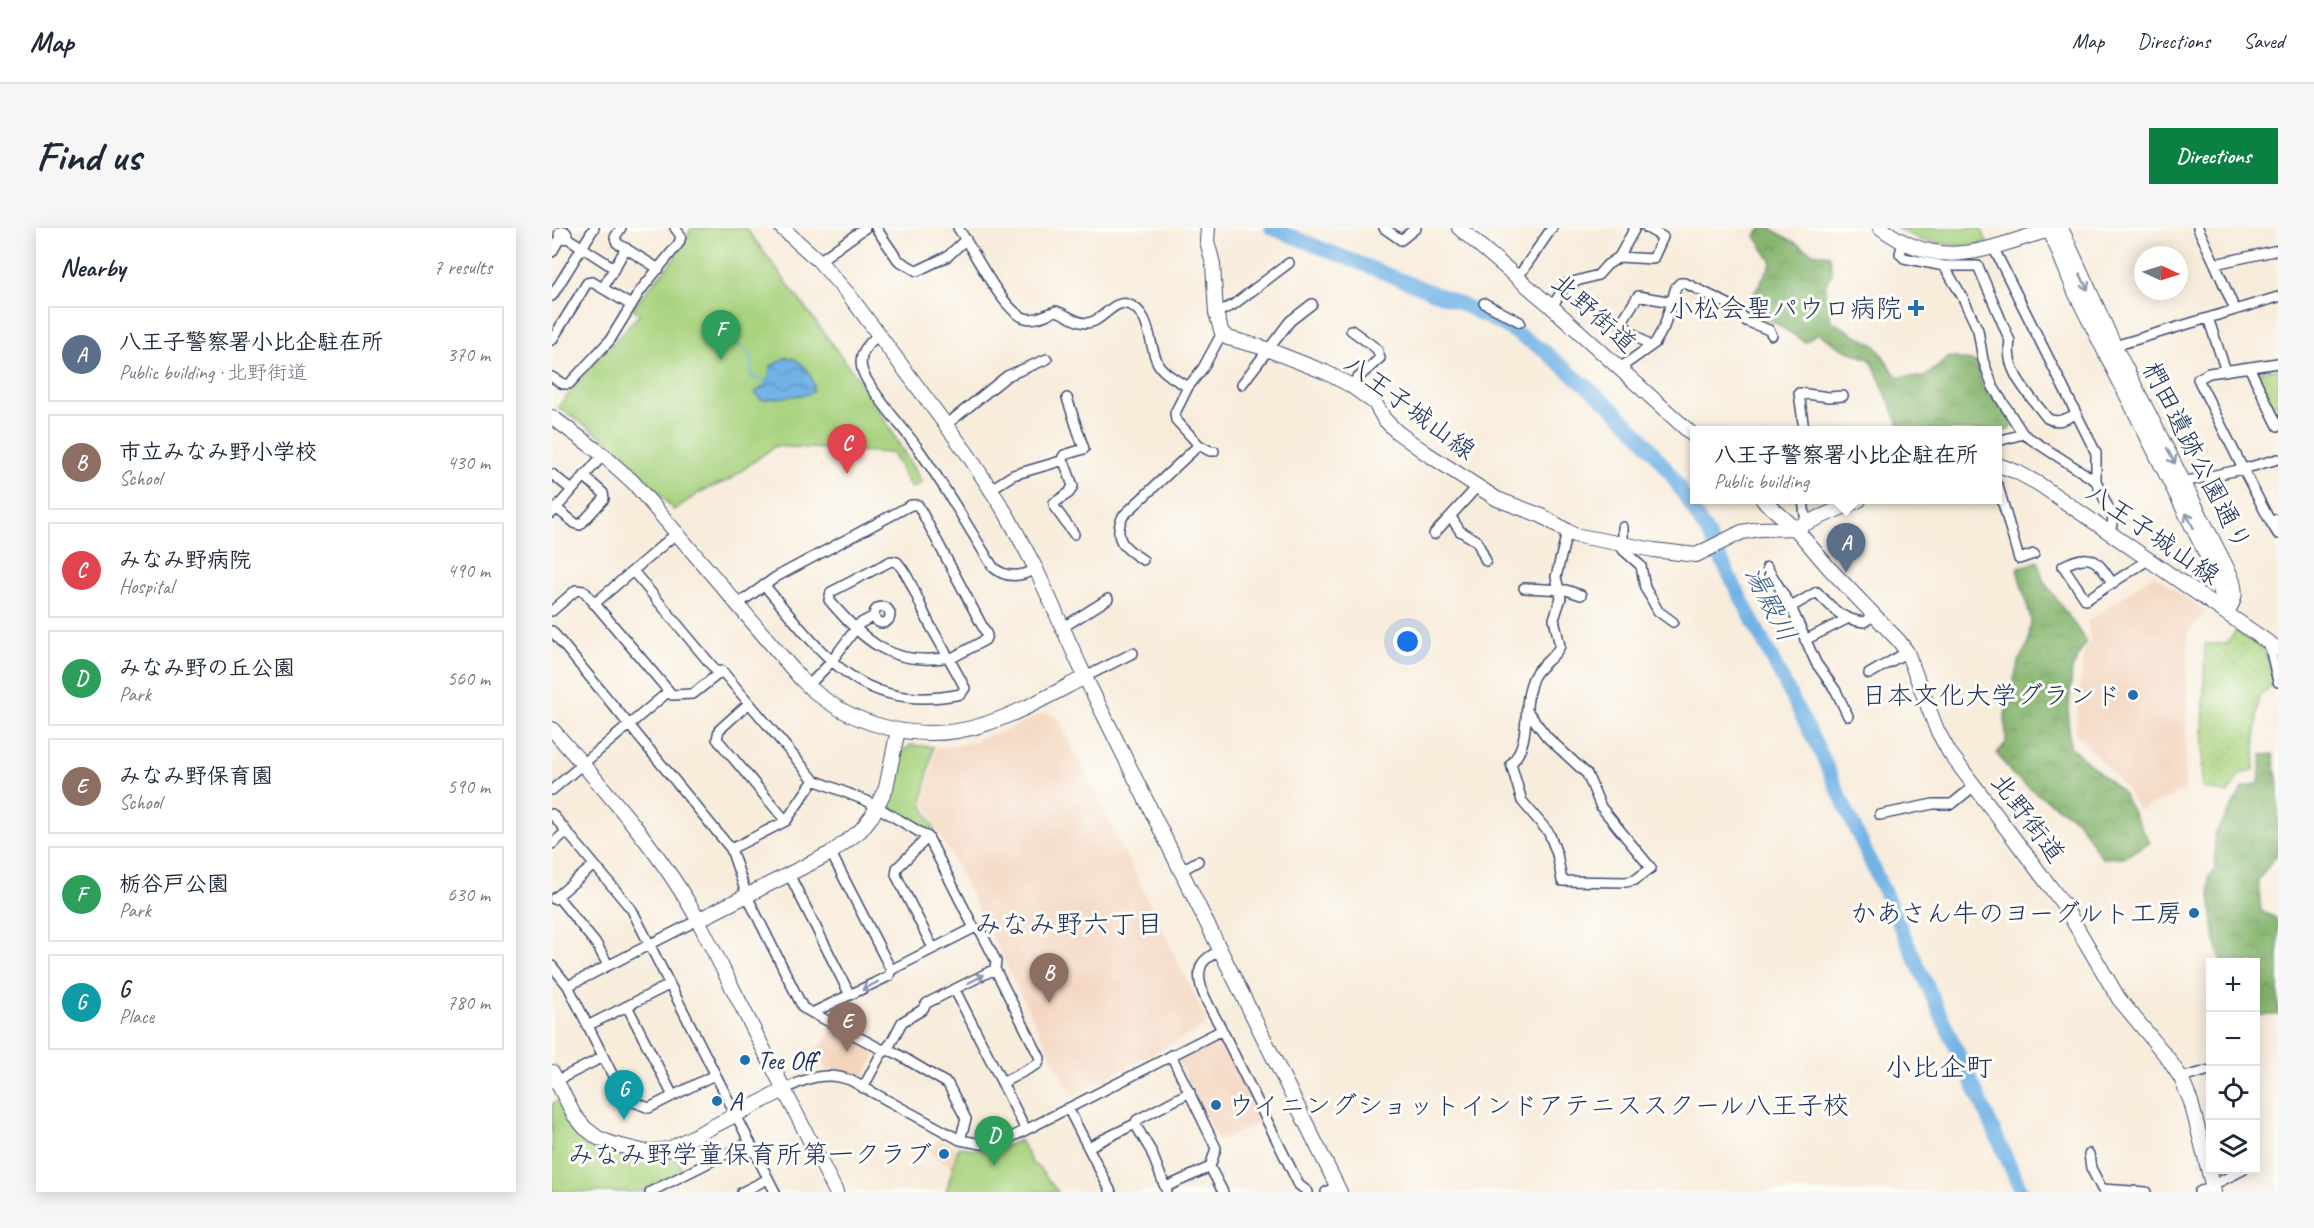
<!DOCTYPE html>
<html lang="en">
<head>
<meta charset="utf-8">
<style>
  :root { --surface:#fff; --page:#f6f6f7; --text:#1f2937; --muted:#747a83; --line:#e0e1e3; --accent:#0b8043 }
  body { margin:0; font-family:Caveat,"Klee One",sans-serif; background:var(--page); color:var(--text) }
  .controls { position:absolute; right:18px; bottom:18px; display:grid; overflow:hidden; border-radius:0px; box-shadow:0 3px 15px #0003 }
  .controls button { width:54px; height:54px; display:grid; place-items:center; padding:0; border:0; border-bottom:2px solid var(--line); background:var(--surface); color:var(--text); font:30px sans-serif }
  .compass { position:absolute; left:1582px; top:18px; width:54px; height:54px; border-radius:50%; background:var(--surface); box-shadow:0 3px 15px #0003; rotate:94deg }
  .you { position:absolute; left:856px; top:414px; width:21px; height:21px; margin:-15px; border:4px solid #fff; border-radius:50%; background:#1a73e8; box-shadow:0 0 0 9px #1a73e833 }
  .badge { display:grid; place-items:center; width:39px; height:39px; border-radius:50%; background:var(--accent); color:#fff; font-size:20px; font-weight:700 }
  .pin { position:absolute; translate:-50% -50px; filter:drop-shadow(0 2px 3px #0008) }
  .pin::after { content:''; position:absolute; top:32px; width:21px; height:18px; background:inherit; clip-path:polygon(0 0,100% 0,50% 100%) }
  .popup { position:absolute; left:1138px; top:198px; width:312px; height:78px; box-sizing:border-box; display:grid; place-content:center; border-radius:0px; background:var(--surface); filter:drop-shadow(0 2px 4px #0005); font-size:20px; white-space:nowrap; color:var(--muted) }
  .popup b { font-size:22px; color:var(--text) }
  .popup::after { content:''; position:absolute; left:50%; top:100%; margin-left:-12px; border:12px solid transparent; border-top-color:var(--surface) }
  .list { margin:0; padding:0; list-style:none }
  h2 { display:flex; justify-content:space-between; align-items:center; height:78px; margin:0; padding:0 24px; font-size:26px }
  h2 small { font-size:20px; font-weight:400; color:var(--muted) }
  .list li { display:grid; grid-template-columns:39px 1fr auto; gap:18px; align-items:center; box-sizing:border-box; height:96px; margin:0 12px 12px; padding:0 12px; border:2px solid var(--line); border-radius:0px }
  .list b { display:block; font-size:22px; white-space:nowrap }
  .list p { margin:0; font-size:20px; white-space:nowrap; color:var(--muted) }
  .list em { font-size:20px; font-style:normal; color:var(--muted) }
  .icon { flex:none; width:33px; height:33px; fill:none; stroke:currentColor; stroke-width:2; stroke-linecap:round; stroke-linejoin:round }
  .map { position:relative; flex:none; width:1726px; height:964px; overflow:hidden; border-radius:0px }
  header { display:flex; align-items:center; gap:36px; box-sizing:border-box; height:84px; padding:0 30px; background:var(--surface); border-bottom:2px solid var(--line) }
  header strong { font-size:28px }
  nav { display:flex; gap:33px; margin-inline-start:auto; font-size:21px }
  .intro { display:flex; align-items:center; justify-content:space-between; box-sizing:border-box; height:144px; padding:0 36px }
  h1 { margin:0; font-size:42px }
  .button { padding:15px 27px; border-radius:0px; background:var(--accent); color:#fff; font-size:21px; font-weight:700 }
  main { display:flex; gap:36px; padding:0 36px }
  aside { flex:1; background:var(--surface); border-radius:0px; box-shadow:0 3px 15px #0003 }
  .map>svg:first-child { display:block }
  .built { fill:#f3d4be }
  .grass { fill:url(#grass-dots); stroke:#62816e; stroke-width:1.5 }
  .forest { fill:url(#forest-crowns); stroke:#507266; stroke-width:1.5 }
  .park { fill:#a9d37f; stroke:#62816e; stroke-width:1.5 }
  .water { fill:url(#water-waves); stroke:#4671a2; stroke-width:1.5 }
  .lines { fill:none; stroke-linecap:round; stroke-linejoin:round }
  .stream { stroke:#72b3e6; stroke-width:2 }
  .river { stroke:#72b3e6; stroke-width:14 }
  .street-casing { stroke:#3c4b71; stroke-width:12 }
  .secondary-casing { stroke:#3c4b71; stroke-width:16 }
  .street { stroke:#fff; stroke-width:9 }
  .secondary { stroke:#fff; stroke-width:14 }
  .oneway { stroke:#8d97ae }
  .poi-dot { fill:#1f6fb2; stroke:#fdfcf7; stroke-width:2 }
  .labels { text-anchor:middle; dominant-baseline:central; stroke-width:6; stroke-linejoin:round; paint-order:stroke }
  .poi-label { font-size:26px; fill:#1b2f5e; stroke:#fdfcf7; text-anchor:end }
  .street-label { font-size:26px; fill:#1b2f5e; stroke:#fdfcf7 }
  .water-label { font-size:27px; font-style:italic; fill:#395d8e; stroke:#fdfcf7 }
  .neighbourhood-label { font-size:27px; fill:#1b2f5e; stroke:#fdfcf7 }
</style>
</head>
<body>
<header>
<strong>Map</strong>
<nav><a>Map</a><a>Directions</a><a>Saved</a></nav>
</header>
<div class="intro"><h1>Find us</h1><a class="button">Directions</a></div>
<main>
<aside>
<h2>Nearby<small>7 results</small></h2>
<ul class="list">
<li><span class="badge" style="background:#5c6f8a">A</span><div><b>八王子警察署小比企駐在所</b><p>Public building · 北野街道</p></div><em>370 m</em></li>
<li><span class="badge" style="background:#8d6e63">B</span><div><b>市立みなみ野小学校</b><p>School</p></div><em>430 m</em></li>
<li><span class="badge" style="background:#e0444e">C</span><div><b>みなみ野病院</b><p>Hospital</p></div><em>490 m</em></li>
<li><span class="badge" style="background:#2e9e5b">D</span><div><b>みなみ野の丘公園</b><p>Park</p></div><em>560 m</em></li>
<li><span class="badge" style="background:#8d6e63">E</span><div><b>みなみ野保育園</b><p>School</p></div><em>590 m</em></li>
<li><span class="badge" style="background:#2e9e5b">F</span><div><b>栃谷戸公園</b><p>Park</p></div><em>630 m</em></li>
<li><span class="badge" style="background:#0f9aa8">G</span><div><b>G</b><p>Place</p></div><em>780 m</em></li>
</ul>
</aside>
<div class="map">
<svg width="1726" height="964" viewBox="0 0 1726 964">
  <defs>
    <pattern id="grass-dots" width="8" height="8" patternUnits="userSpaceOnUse" patternTransform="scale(1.5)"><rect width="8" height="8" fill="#a9d37f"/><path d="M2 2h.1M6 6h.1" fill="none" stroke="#91b570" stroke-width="1.8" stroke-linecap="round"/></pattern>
    <pattern id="forest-crowns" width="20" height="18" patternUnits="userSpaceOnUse" patternTransform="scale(1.5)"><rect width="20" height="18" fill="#86b56e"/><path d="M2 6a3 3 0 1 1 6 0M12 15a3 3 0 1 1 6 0" fill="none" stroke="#6d945e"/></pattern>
    <pattern id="water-waves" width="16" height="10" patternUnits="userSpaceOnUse" patternTransform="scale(1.5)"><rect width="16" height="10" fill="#72b3e6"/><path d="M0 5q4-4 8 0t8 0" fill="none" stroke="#5d92be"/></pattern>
  </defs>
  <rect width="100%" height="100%" fill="#fdfcf7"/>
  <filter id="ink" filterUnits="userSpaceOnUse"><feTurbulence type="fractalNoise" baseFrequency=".0167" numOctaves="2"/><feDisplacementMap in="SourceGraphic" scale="12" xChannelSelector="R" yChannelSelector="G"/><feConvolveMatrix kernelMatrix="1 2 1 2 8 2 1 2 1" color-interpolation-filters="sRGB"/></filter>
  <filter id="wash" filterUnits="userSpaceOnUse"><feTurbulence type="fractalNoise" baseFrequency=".008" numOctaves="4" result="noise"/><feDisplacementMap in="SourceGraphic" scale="24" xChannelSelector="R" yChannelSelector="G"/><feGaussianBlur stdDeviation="1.35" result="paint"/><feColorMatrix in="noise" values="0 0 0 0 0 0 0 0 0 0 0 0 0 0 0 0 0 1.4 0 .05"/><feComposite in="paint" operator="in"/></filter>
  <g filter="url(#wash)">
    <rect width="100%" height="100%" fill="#f8ecdb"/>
    <path class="built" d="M1601,347L1654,383L1636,406L1633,562L1587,582L1571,557L1523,505L1531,428L1538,412L1536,393Z
      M493,484L506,489L654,791L652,799L520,868L373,576L384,520L416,515L457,501Z
      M281,799L323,822L324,826L311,851L309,852L288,843L274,842L264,821L272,815Z
      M664,810L669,811L710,893L666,914L625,830Z
      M386,911L406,920L400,939L378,925Z"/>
    <path class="grass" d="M1684,403L1713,422L1722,456L1706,470L1702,541L1687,547L1676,566L1650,560L1653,416H1674Z"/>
    <path class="forest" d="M1210,0H1218L1261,25L1278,27L1280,45L1273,58L1279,93L1324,118L1345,149H1373L1397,129L1424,134L1431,160L1460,191L1458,201L1446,206V202H1344L1346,194L1319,132L1291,121L1266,105L1253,114L1222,94L1197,87V74L1220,34L1203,8Z
      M1486,333L1491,352L1534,413L1520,441L1516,491L1518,519L1569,563L1598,615L1572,629L1550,630L1525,592L1484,565L1460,546L1445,525L1454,515L1453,487L1467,432L1476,416L1479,392L1465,341Z
      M1721,526L1726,557V625L1706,652L1709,683L1724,690L1726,695V787H1704V734H1670L1663,713L1656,649L1663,642V606L1691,560L1707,555L1710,527Z"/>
    <path class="park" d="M139,0H194L317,166L370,255L359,260L340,225L223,218L177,252L150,263L122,282L79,234L46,206L6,179L36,142L88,86L81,81C98,54 129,31 139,0Z
      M1344,0H1429L1435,15L1409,18L1372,13Z
      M1726,140V178L1720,176L1705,149L1707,144Z
      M359,517L381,519L370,576L383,602L381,604L338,579L336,574L344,551L350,524Z
      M7,873C11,881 14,890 20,897C43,924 90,937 122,926L131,943L90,964H0V876Z
      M468,912L480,935L487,940L506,964H394L407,918C429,925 447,922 468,912Z"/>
    <path class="water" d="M235,129C250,131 263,148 261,163L256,166L210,172L203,165L215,155L219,138Z"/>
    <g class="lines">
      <path class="stream" d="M147,107L191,118L199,128V149L215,154"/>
      <path class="river" d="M719,0L905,74L954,99L991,122L1057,177L1088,207L1120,248L1157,308L1269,526L1470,964"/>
    </g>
  </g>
  <g filter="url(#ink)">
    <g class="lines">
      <defs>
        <path id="street" d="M69,0L63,9L65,15L107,41
          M324,0L346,32L365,43L396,28L414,11
          M406,0C420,19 451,84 473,90C484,93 494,86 504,83C515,86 523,95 534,95C550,95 560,72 575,76C602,84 595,123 609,140C616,148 627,154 636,159
          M832,0L849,12L864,0
          M1646,0L1663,36L1726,22
          M7 7a4 4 0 1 1 8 0a4 4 0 1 1-8 0Z
          M14,9L62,40
          M1351,13L1348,26L1352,30L1392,38L1410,68L1426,102L1431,132L1441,159L1471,206L1544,253L1561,290L1560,297L1556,304
          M1442,21L1544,225V253
          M0,24L8,10
          M1067,29L1083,0
          M267,33L313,0
          M1663,36L1683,82
          M1392,38H1426L1458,113C1452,144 1478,167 1495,190C1505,196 1514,191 1524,186
          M966,49L1000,0
          M51,60L74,20
          M0,68L42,0
          M932,75L968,94
          M1000,79L1014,56L1046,47L1055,37L1067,29L1101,31L1111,9L1095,0
          M664,85L681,77L737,35
          M1656,90L1674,143
          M327,106C316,116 306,125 310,141C313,157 353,202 365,219C393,258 416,299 441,339C454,351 469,349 484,341
          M0,112L35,55L40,54L79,77
          M1098,119L1069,95L1086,68L1120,74
          M1559,119L1726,69
          M1068,140L1103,115L1112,99L1124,59L1128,55H1133L1184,80L1194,93L1217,102L1220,107
          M1698,141L1726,198
          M0,149L11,156H17L58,112L88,63L127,15L129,8L123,0
          M690,156L738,93L760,76
          M798,157L828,130L825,121L799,102
          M394,197L455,148L495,131
          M1252,202L1247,165L1277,169L1291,168
          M1446,213L1471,206
          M662,223H658L647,217L624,192L623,185L636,159L651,140L670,105
          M1726,231L1691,241L1718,293L1726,291
          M509,233L513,236L521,258L517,265L502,275L503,280L522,306
          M0,246L20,262
          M1631,254L1691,241L1646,151L1657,145L1726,135
          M1446,258L1467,331L1482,326
          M439,261L461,247L509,233L512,227L532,221L515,170
          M1251,272L1254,295
          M4,280L24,296L28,297L52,271L51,265L32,248
          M0,285L51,227
          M899,289L908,303L925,313L934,333
          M1718,293L1726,306
          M1071,299V322L1089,338L1093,360L1099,370L1106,383L1121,394
          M882,306L925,259
          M591,332C572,320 560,311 571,288L647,217
          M1215,339L1239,379L1264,435L1284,463L1296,488
          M81,343L166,445
          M1561,356C1545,332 1540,323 1511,338L1534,372L1596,332
          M212,357C271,425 307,487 409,466L413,460C402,439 390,418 378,397C367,377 360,351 345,334L339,333L279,364L277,372C311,412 341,440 397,429
          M972,360L1014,362L1029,367
          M42,376L126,304
          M186,376L224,349L359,277H366L435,407L433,412L398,431
          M1239,379L1265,364C1281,381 1289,391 1312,394L1323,387
          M322 387a8 8 0 1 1 16 0a8 8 0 1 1-16 0Z
          M0,383L24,362L32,363L120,467L141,466L170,443L262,552L315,573L376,609L422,700L428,702L444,733L443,741L488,830L486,836L450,855
          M510,400L556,371
          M0,403L179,621L195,668L251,780L329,821L342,824L396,856L414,891L408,912
          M1253,412L1295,391
          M1717,415L1726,454
          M1317,446L1355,424
          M533,449L581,425
          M256,458L279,434L307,396L322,388
          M196,476L167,502L165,511L234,593
          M976,484L995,509L1035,546L1049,579L1099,640L1083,652L1074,654L1010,653L1005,626L997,605L970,573L959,536C981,512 969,478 981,450C987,437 1002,431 1008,418L1002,391L1009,370L1004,349L1015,304
          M0,562L116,464
          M0,586L80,682L223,964
          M1328,587L1381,576H1400L1422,558
          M376,609L345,640L344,647L381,720
          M0,616L14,604
          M179,621L234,593L262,552
          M279,625L339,742
          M630,642L646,633
          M237,646L298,767
          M5,668L45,717L56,737
          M2,671L42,637
          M0,738L16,758L72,870L97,880L162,847
          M16,758L146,692
          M403,762L474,902
          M75,778L121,868
          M260,785L337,748L339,742L422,700
          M35,798L117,757
          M670,802L747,957L756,964
          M619,827L664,920L658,939L671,964
          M1629,850L1658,842
          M0,855L51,829
          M311,860L328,828L339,815L350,794L370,782L375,775L443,741
          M232,862C253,850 274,843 298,852L408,912L430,916L452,913L670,802C662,785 640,756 650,736C654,729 662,726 669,722
          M516,880L559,964
          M583,896L599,923L615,964
          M536,919L583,896L585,892L638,864
          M1537,926L1539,940L1550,961L1594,964
          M614,959L658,939
          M98,964L198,914
          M190,964L216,951
          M774,964L785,958
          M1647,964L1691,942"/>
        <path id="secondary" d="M230,0L267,33L297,67L417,228L455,287L484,341L533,449L788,964
          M656,0L655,13L661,36L664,85L670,105L676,110L709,119L773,144L798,157L823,175L832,191L845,204L874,225L945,271L990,288L1022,307L1102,322L1144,327L1190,304L1207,301L1243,300L1307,272
          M907,0L1000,79L1142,208
          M1329,0C1394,48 1439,17 1505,0
          M1497,0L1523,64L1665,348L1674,385
          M1509,0L1563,119L1679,348C1685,364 1684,372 1674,385
          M0,189L51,227L81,254L249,451C295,498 367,517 430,497C466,486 500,466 533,449
          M1446,237L1465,244L1487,256L1726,421
          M1211,272L1243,300L1277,340L1347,413L1355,424L1385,502L1397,524L1511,676L1567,771L1615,829L1629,850L1639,874L1662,964
          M0,501C52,561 108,622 146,692L284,964
          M146,692L279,625L308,603L320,588L334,560L346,502
          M0,844L22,887L33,900L46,910L61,916L94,924L117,921L232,862"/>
      </defs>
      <use href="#street" class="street-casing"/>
      <use href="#secondary" class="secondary-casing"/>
      <use href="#street" class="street"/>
      <use href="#secondary" class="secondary"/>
    </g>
    <defs><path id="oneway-shaft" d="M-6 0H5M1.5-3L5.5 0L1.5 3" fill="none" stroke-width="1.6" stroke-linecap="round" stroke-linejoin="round" transform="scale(1.5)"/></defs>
    <g class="oneway">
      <use href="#oneway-shaft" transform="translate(1532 54) rotate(65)"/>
      <use href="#oneway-shaft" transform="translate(1619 228) rotate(63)"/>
      <use href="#oneway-shaft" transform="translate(1638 293) rotate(-117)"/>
      <use href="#oneway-shaft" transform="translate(424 751) rotate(-27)"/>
      <use href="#oneway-shaft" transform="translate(318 758) rotate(152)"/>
    </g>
  </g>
  <g class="poi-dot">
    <path d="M1361 71h6v6h6v6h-6v6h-6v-6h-6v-6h6z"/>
    <circle cx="1581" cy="467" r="6"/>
    <circle cx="1642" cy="685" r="6"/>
    <circle cx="193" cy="832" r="6"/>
    <circle cx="165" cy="873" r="6"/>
    <circle cx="664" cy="877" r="6"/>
    <circle cx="392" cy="926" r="6"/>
  </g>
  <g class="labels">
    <g class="poi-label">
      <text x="1350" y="80">小松会聖パウロ病院</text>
      <text x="1569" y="467">日本文化大学グランド</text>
      <text x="1630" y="685">かあさん牛のヨーグルト工房</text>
      <text x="205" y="832" text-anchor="start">Tee Off</text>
      <text x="177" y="873" text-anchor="start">A</text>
      <text x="676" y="877" text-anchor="start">ウイニングショットインドアテニススクール八王子校</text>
      <text x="380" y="926">みなみ野学童保育所第一クラブ</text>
    </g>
    <g class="street-label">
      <text transform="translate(1042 85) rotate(42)">北野街道</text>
      <text transform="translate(858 179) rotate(37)">八王子城山線</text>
      <text transform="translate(1645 228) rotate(63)">椚田遺跡公園通り</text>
      <text transform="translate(1601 306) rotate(35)">八王子城山線</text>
      <text transform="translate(1476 590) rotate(53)">北野街道</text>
    </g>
    <g class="water-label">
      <text transform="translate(1219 376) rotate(63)">湯殿川</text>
    </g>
    <g class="neighbourhood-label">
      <text x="517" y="696">みなみ野六丁目</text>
      <text x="1387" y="839">小比企町</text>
    </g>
  </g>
</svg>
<div class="controls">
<button>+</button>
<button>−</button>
<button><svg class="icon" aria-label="locate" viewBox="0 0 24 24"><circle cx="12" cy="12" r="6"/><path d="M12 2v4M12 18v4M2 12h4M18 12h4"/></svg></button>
<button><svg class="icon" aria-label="layers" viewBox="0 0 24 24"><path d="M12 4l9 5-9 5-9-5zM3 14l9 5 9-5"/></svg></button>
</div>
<svg class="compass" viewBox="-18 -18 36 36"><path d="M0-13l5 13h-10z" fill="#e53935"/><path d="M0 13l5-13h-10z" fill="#747a83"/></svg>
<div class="you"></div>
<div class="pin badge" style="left:1294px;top:345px;background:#5c6f8a">A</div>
<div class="popup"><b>八王子警察署小比企駐在所</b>Public building</div>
<div class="pin badge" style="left:497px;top:775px;background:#8d6e63">B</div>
<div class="pin badge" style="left:295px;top:246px;background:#e0444e">C</div>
<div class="pin badge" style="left:442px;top:938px;background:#2e9e5b">D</div>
<div class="pin badge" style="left:295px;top:824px;background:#8d6e63">E</div>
<div class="pin badge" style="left:169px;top:132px;background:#2e9e5b">F</div>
<div class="pin badge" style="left:72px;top:892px;background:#0f9aa8">G</div>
</div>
</main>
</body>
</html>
